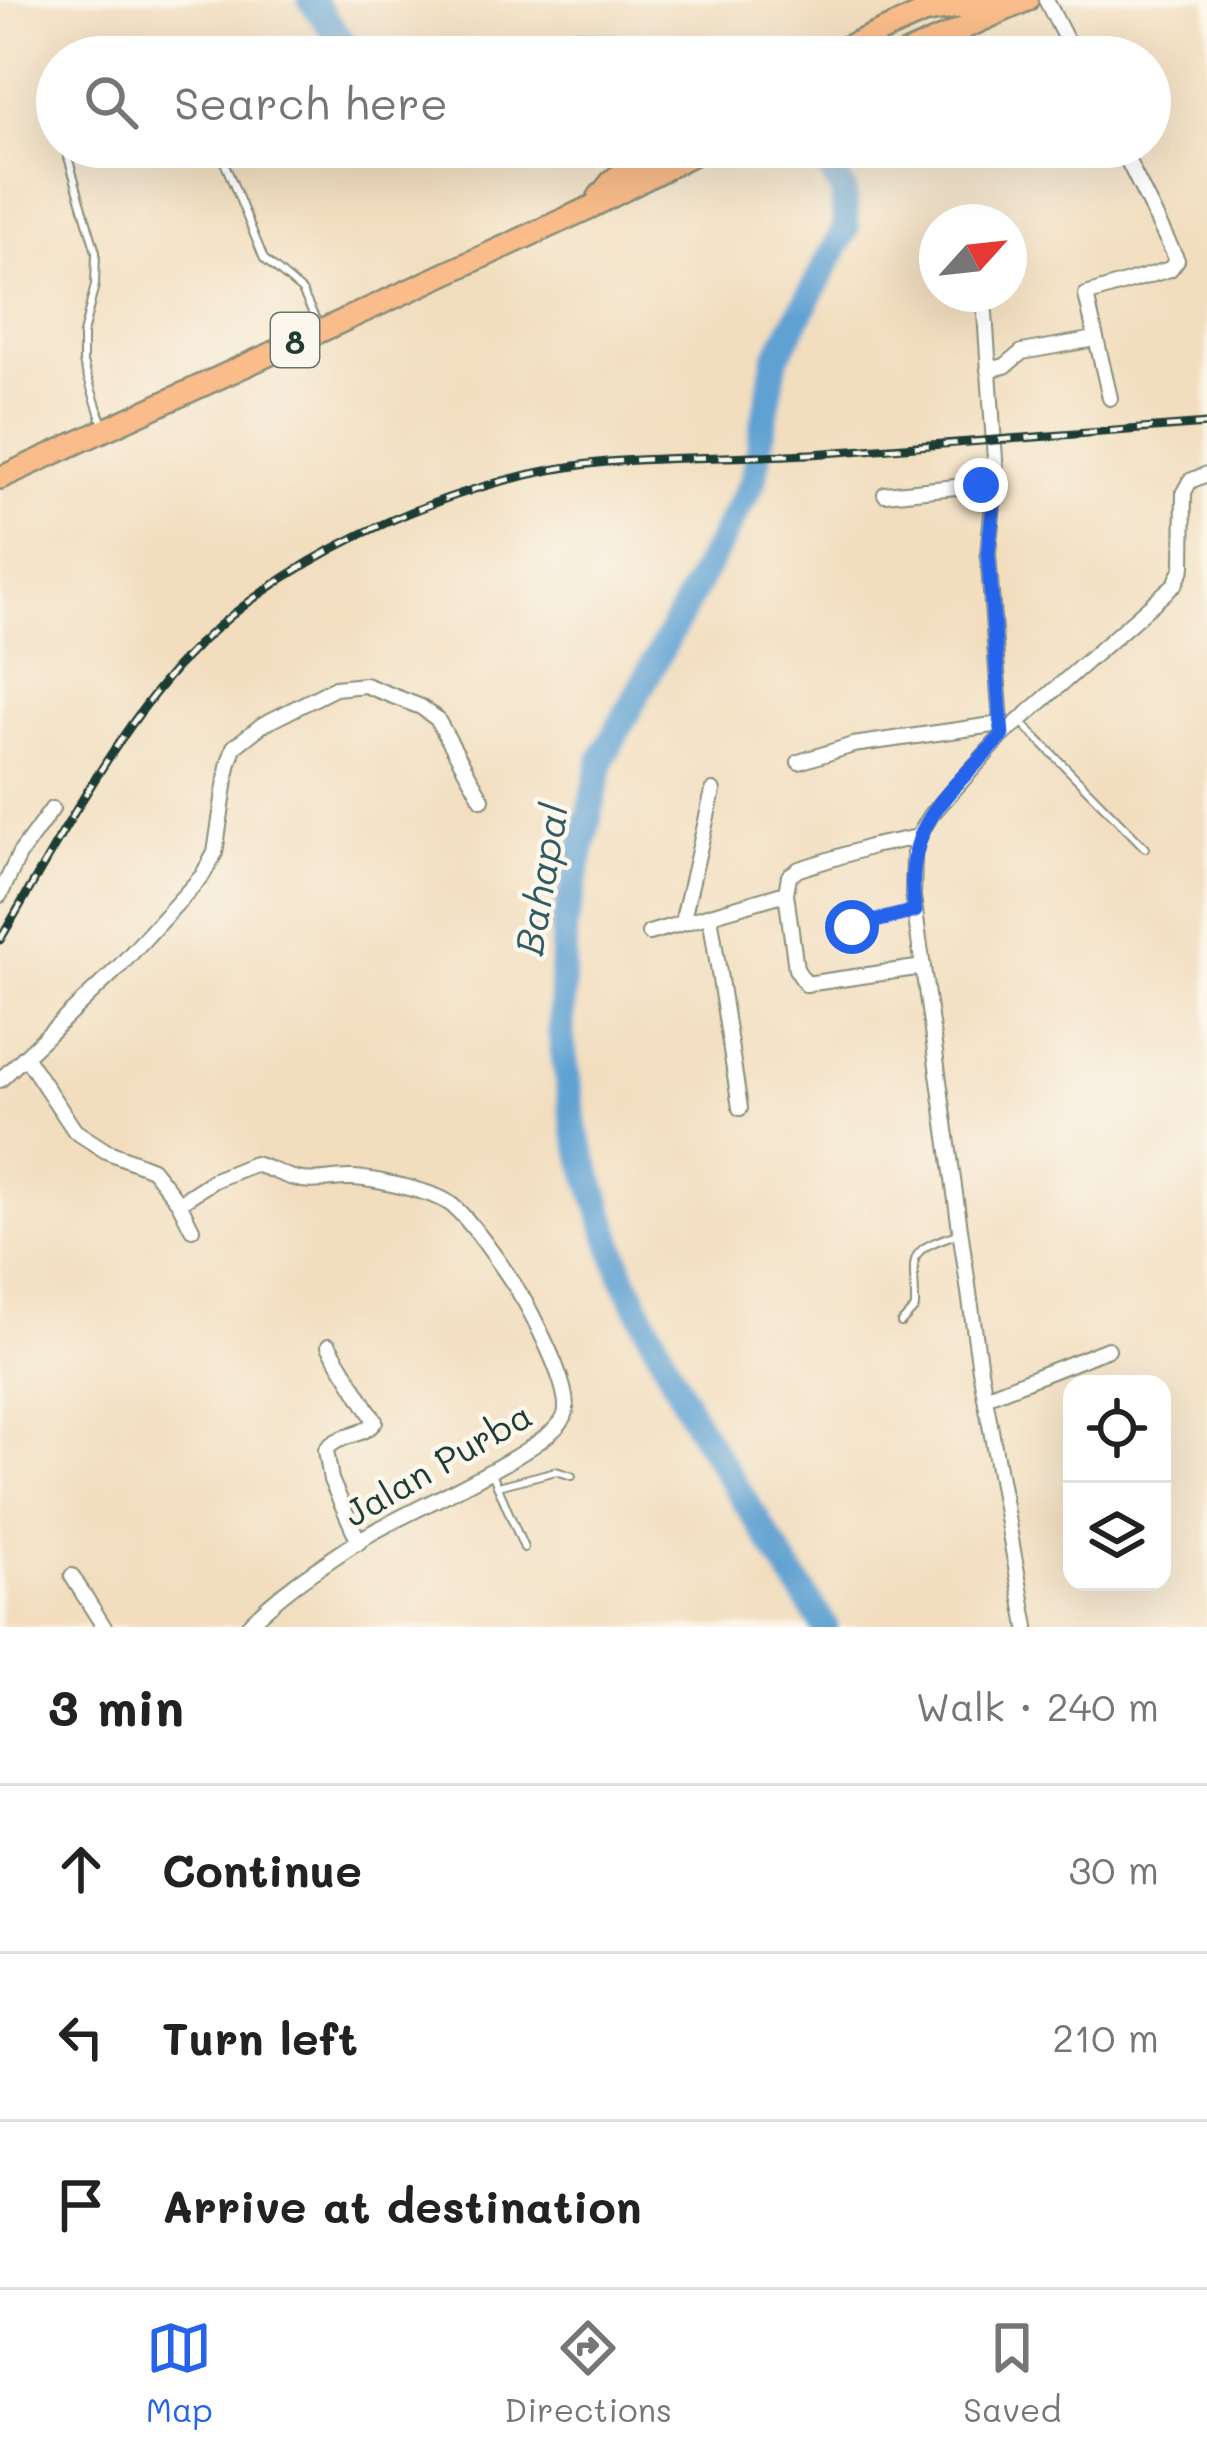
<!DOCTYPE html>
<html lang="en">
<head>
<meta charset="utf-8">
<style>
  :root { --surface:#fff; --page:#f2f2f2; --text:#222; --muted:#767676; --line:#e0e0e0; --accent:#2563eb }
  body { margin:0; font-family:Mali,sans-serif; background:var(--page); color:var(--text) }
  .controls { position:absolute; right:36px; bottom:36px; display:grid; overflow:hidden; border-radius:24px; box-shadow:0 12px 48px #0002 }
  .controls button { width:108px; height:108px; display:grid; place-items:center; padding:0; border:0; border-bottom:3px solid var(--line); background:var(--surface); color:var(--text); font:60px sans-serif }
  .compass { position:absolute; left:919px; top:204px; width:108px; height:108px; border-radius:50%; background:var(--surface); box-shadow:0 12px 48px #0002; rotate:63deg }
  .stop { position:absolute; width:36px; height:36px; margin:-27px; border:9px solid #2563eb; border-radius:50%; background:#fff }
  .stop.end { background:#2563eb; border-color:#fff; box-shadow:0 3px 12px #0008 }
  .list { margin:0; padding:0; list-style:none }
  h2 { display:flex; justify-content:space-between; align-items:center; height:156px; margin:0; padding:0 48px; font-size:51px }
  h2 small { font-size:39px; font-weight:400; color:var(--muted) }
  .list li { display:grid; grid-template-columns:78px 1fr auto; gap:36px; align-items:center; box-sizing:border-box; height:168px; padding:0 48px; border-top:3px solid var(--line) }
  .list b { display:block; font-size:45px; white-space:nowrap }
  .list em { font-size:39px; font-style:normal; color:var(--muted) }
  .icon { flex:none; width:66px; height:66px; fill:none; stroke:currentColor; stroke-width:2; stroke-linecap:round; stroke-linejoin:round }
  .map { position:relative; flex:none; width:1207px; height:1627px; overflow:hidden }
  .search { position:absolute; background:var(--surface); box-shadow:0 12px 48px #0002; left:36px; right:36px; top:36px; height:132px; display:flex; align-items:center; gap:30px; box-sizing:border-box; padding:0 42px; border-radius:66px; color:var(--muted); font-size:45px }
  .sheet { height:660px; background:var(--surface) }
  nav { display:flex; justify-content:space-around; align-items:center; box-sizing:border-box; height:168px; border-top:3px solid var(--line); background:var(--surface); font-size:33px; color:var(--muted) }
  nav a { display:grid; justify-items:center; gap:6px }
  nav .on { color:var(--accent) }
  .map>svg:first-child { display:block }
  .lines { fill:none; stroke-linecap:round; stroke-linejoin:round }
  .river { stroke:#5fa1d2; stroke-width:27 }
  .service-casing { stroke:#888e7a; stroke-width:10 }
  .minor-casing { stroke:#888e7a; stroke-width:18 }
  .trunk-casing { stroke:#888e7a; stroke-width:26 }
  .service { stroke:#fff; stroke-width:6 }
  .minor { stroke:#fff; stroke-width:14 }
  .trunk { stroke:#f9bc8a; stroke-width:21 }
  .rail-casing { stroke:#1f3d34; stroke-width:9 }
  .rail { stroke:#fbf7ec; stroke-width:4.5; stroke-dasharray:14; stroke-linecap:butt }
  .route { stroke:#2563eb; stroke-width:15 }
  .labels { text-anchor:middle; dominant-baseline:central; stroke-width:9; stroke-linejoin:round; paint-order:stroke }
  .shield { fill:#fbf7ec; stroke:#61756b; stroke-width:3 }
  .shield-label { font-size:33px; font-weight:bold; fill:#1f3d34 }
  .street-label { font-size:36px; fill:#1f3d34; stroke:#fbf7ec }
  .water-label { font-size:39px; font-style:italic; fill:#325b63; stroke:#fbf7ec }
</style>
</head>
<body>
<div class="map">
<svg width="1207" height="1627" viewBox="0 0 1207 1627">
  <rect width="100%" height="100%" fill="#fbf7ec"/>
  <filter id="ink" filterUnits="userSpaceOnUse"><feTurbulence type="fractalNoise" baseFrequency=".00833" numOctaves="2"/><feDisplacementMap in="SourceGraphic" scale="24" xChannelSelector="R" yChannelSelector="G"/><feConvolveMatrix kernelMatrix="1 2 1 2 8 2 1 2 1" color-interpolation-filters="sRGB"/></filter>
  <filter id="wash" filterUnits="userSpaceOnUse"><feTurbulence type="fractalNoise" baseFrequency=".004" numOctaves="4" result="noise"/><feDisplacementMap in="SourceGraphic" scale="48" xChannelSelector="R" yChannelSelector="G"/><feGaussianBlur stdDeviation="2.7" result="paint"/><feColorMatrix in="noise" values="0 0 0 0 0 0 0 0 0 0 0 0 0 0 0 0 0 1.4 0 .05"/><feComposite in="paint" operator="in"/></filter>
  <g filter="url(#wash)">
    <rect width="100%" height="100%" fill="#f2debf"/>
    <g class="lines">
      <path class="river" d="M311,0L353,57
        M567,57L582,46L686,57
        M818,147L843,190L846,228L775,360L754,479L602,759L564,928L561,1035L575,1130L622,1274L696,1424L825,1627"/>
    </g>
  </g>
  <g filter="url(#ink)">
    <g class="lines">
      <defs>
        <path id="service" d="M65,147L96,252L95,285L83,334V363L104,428
          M218,147L264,259L302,291L320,328
          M1022,723L1145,848
          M852,927L911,912
          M901,1323L915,1308C916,1257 901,1252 957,1234
          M492,1473L524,1548
          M498,1486L556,1471L572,1476"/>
        <path id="minor" d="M1046,0L1075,57
          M985,313L996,474L988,553L1002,736
          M988,370L1005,366L1022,352L1095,339
          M1110,398L1086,295L1170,269L1177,260L1121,147
          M885,494L996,483
          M799,762L853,745L1000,724
          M786,893L789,876L799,869L873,846L918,837
          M0,895L20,853L52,809
          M710,915L740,1108
          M682,923L713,791
          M649,933L786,893L796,969L806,984L923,967
          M25,1056L75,1131L106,1151L152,1169L179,1203L192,1229
          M0,1080L118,968L202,876L215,853L228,766L234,747L262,725L335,688L365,685L421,707L437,719L482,799
          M179,1203L214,1180L254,1164C270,1168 283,1176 297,1179C316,1184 333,1177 352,1178C374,1179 432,1191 449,1203C470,1217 518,1288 531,1313C542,1335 572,1392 565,1415C555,1448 399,1515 363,1538C324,1564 279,1592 247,1627
          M329,1346L375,1421C364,1438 338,1433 326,1450L331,1480L359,1542
          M985,1397L1108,1349
          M72,1576L104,1627
          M1027,1627L980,1370L913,897L914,854L918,837L931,815L1002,736L1175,584L1183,567L1184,492L1190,481L1207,474"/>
        <path id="trunk" d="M824,57L923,13L958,7L1009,8
          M899,57L1027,0
          M599,197L613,180L659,147
          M0,478L591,207L707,147"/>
      </defs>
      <use href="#service" class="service-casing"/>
      <use href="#minor" class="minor-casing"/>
      <use href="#trunk" class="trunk-casing"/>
      <use href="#service" class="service"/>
      <use href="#minor" class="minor"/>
      <use href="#trunk" class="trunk"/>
      <defs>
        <path id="rail" d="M0,940C55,847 121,720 198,645C298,548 469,474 607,462C680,456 753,458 825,453C953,444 1080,433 1207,424"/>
      </defs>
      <use href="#rail" class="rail-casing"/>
      <use href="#rail" class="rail"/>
    </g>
  </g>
  <g class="lines" filter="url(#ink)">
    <path class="route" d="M852,927L915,911C901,824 949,794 1002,736L988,553L996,483L981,485"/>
  </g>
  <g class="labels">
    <rect class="shield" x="271" y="313" width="48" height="54" rx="9"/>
    <g class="shield-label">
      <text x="295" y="340">8</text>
    </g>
    <g class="street-label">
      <text transform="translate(437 1463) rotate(-30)">Jalan Purba</text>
    </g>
    <g class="water-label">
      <text transform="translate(540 879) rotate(-80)">Bahapal</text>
    </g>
  </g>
</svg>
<div class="controls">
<button><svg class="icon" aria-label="locate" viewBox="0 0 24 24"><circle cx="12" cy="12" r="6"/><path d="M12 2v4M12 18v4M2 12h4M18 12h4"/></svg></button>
<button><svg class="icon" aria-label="layers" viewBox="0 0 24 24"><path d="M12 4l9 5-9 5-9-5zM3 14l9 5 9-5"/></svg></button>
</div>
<svg class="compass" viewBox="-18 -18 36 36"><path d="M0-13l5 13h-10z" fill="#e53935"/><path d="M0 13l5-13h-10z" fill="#767676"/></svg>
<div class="stop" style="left:852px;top:927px"></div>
<div class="stop end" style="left:981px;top:485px"></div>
<div class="search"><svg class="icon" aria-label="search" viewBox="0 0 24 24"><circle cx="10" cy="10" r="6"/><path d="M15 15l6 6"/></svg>Search here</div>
</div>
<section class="sheet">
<h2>3 min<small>Walk · 240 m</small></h2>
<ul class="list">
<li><svg class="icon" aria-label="ahead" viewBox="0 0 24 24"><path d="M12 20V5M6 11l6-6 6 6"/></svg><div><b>Continue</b></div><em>30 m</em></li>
<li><svg class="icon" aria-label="left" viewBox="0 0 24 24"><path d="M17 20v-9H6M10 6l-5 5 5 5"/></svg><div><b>Turn left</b></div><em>210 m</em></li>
<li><svg class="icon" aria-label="arrive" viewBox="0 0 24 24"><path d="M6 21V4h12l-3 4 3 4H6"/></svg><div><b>Arrive at destination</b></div></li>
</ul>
</section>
<nav>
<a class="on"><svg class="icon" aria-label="map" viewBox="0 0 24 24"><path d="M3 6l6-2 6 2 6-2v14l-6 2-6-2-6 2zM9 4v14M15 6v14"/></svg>Map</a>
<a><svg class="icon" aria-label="directions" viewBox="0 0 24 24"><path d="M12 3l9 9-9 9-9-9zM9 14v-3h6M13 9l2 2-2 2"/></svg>Directions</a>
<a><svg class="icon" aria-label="saved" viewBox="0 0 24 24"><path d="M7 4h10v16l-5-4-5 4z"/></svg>Saved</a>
</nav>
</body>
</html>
